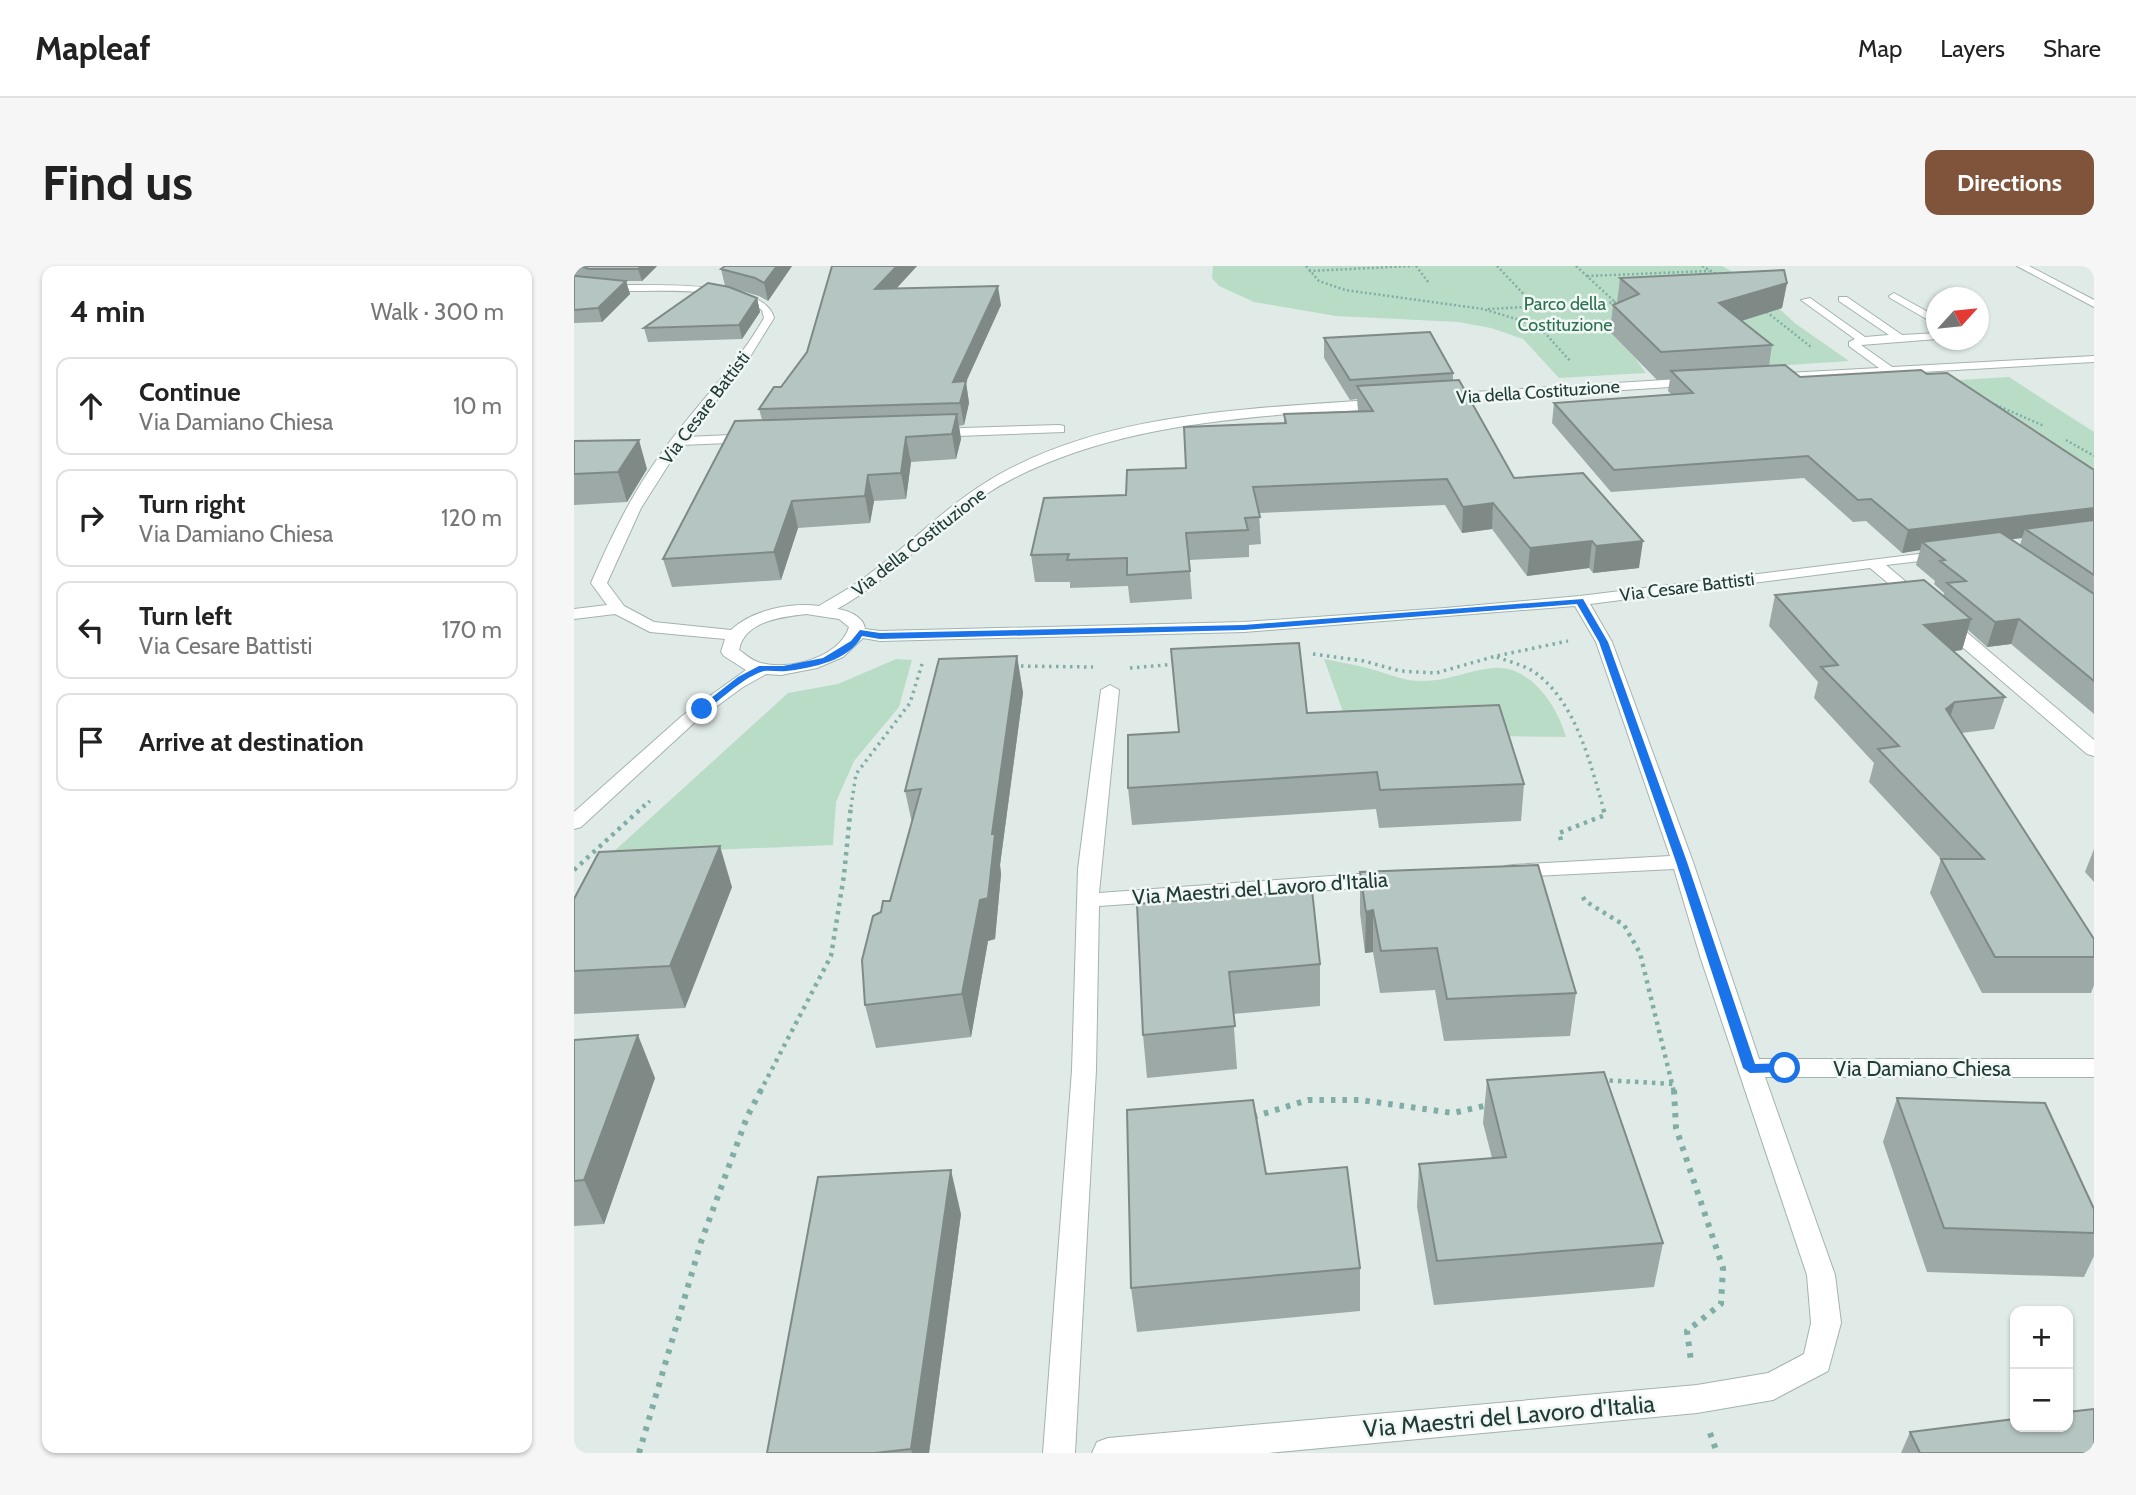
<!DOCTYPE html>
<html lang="en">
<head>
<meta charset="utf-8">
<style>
  :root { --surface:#fff; --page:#f6f6f6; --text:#222; --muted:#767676; --line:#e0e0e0; --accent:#7f543a }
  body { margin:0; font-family:Cabin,sans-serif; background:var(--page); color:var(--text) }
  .controls { position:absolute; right:21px; bottom:21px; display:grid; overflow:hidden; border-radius:14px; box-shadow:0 2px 5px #0004 }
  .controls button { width:63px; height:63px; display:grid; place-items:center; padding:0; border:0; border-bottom:2px solid var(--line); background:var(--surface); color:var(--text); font:35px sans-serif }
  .compass { position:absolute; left:1352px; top:21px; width:63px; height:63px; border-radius:50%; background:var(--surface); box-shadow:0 2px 5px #0004; rotate:63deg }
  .stop { position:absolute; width:21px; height:21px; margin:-16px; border:5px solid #1a73e8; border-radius:50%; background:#fff }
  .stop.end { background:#1a73e8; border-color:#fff; box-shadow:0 2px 7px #0008 }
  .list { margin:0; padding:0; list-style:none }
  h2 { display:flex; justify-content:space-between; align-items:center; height:91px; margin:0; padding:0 28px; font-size:30px }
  h2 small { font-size:23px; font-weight:400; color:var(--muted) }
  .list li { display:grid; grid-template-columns:46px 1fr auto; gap:21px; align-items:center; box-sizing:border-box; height:98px; margin:0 14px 14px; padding:0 14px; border:2px solid var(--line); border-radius:14px }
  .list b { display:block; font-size:26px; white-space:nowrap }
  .list p { margin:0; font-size:23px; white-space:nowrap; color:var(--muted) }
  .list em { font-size:23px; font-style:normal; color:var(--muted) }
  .icon { flex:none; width:38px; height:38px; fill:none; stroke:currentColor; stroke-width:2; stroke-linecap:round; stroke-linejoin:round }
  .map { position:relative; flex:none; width:1520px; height:1187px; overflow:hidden; border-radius:14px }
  header { display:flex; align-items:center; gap:42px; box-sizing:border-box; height:98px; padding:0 35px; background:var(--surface); border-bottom:2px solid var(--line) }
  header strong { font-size:33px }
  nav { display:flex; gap:38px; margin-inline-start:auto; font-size:24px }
  .intro { display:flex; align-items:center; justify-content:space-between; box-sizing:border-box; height:168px; padding:0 42px }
  h1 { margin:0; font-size:49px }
  .button { padding:18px 32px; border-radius:14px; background:var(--accent); color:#fff; font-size:24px; font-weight:700 }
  main { display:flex; gap:42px; padding:0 42px }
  aside { flex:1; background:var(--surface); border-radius:14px; box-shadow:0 2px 5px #0004 }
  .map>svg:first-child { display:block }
  .green { fill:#b9dcc7 }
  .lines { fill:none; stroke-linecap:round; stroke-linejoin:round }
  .minor-casing { stroke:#a3b3af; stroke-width:2 }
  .path-far3 { stroke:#80aea6; stroke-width:2.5; stroke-dasharray:2 2.5; stroke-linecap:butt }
  .path-far2 { stroke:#80aea6; stroke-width:3.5; stroke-dasharray:2.5 4.5; stroke-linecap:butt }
  .path-far1 { stroke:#80aea6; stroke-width:4.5; stroke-dasharray:3.5 5; stroke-linecap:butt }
  .path { stroke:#80aea6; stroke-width:6; stroke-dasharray:4.5 7; stroke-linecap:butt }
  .minor { fill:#fff; fill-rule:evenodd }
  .wall { fill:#9ca9a6; fill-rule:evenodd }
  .shaded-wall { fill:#7f8a87 }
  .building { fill:#b5c5c1; stroke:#7f8a87; stroke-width:2 }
  .route { fill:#1a73e8 }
  .labels { text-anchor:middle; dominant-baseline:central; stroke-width:5; stroke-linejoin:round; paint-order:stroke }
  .far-park-label { font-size:18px; fill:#2c714f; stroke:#f0f7f5 }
  .far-street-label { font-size:18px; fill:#213b37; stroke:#f0f7f5 }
  .street-label { font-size:21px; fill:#213b37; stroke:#f0f7f5 }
  .near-street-label { font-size:24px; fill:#213b37; stroke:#f0f7f5 }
</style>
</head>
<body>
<header>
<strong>Mapleaf</strong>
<nav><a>Map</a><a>Layers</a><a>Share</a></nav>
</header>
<div class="intro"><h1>Find us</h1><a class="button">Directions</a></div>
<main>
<aside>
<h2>4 min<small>Walk · 300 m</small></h2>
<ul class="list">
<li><svg class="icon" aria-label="ahead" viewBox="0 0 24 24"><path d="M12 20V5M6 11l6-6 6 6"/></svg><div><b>Continue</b><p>Via Damiano Chiesa</p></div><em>10 m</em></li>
<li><svg class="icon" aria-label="right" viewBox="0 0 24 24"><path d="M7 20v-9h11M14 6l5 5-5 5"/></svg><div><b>Turn right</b><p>Via Damiano Chiesa</p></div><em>120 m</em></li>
<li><svg class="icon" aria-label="left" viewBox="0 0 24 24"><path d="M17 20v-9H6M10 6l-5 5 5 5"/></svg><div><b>Turn left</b><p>Via Cesare Battisti</p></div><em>170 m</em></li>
<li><svg class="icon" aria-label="arrive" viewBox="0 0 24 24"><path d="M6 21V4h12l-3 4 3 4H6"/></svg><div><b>Arrive at destination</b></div></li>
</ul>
</aside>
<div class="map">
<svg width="1520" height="1187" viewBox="0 0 1520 1187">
  <rect width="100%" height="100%" fill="#e0ebe7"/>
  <path class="green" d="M639,0H1148L1176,16L1222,58L1275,95L1186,101L1036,66L1061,92L1072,107L985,112L949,73L917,62L884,56L762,50L680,36L645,20L638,12Z
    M1435,111L1520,166V222L1368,115Z
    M322,393L338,394L325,441L280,495L262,536L259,579L37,588L214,427L264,418Z
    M750,393C764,396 779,398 793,402C806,405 820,411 834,414C868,419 889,405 919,402C956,398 984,441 992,471L777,468Z"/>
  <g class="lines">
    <defs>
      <path id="minor" d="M1443,0H1455L1520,34V41Z
        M0,11C7,13 14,17 21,18C57,22 190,9 200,52L169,102L113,171L178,168L185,172L178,176L107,179L67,242L33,317L50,340L80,356L157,364C178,344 217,336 245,340C261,330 279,321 294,309C338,277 376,236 424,209C540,144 682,143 811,133L817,137L815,140C783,147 748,145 715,148C619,156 524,169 438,213C373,246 327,308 263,343C274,344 290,351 291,363L306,365L670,356L871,342L1006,330L1377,284L1380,287L1372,292L1312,299L1350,331L1352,334L1344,339L1338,337L1296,302L1016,338L1038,376L1119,596L1185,793H1520V811H1191L1261,1009L1267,1057L1254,1105L1199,1134L1123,1147L694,1187H518L523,1176L534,1172L1123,1119L1194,1107L1230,1088L1237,1057L1233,1009L1126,690L1100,603L939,611L931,610L928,605L931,600L939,599L1096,590L1022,376L1001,340L670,366L306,375L289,372L269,391L243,402L207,409L192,408L169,421L120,457L7,561L0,563V546L108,450L172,404L150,390L147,386L151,373L76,366L41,348L0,353V343L33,339L17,317C37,271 59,225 89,185C122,139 162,101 190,52L188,44C155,21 92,25 54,25C34,24 18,26 0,18ZM232,348L265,353L275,361C266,392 212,406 184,396C177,394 171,388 165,384C170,355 207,351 232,348Z
        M1320,27L1363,51V59L1316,32L1315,30Z
        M1265,31H1273L1328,69L1363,67V73L1287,79L1318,101L1520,90V96L1192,115L1190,112L1196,108L1305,102L1275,80V76L1281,73L1227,34L1236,32L1291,71L1315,69L1265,35Z
        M1122,112L1126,113V119L868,136L862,132L868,128Z
        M485,159L490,160V166L357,171L351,167L357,163Z
        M1371,352L1377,353L1520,474V490L1513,488L1365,361L1363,357L1365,353Z
        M536,419L545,424L525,627L812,606L820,608L823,613L820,618L812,620L525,640L522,804L501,1187H469L498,804L504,603L527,424Z"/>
    </defs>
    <use href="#minor" class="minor-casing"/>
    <path class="path-far3" d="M732,0L745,15L771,24L909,43L949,55L971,67L997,96
      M842,0L855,17
      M923,0L961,40
      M1002,0L1041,36
      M1128,0L1146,10
      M735,5L839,0
      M1013,10L1135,5
      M914,43L1048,36
      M1189,43L1237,81
      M1413,135L1470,160
      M1492,174L1520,190"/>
    <path class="path-far2" d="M739,388L790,395L826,405L862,407L922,390L994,375
      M923,391C936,396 951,399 963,408C1002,438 1016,496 1029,541
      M440,400L519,401
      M556,402L603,398
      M69,541L76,535
      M277,541L282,508L336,437L348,398"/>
    <path class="path-far1" d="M987,574L985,567L1031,549L1028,539
      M0,604L71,539
      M1009,631L1011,635L1050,659L1066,687L1100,826
      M1027,814L1100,818
      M186,826L257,690L270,609L277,539"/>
    <path class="path" d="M1100,824L1102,862L1149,1002L1147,1038L1113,1065L1117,1095
      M679,851L734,834H786L879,847L914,839
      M1136,1167L1143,1187
      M65,1187L127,976L173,851L187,824"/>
    <use href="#minor" class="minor"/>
  </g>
  <path class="wall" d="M0,0H83L68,15H52L56,28L28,56L0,57Z
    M151,0H218L194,35L185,30L161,23L183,32L186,46L168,73L74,76L70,62L151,20L147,3Z
    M258,0H343L323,22L427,39L392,116L395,137L390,159L385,160L387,173L382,193L337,196L332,233L300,235L296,257L224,262L207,314L98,321L89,293L188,154L185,143L207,121L233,86Z
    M1046,12L1213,17L1208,42L1168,55L1198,79L1195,100L1226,111L1353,108L1520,204V448L1437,378L1413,381L1394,364L1388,384L1379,385L1431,431L1420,463L1387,467L1520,691V719L1517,727H1408L1356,627L1367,593L1295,516L1300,497L1240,432L1244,416L1195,360L1201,329L1369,331L1370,327L1360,318L1361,315L1342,299L1346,284L1328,287L1292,255L1279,256L1230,212L1037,226L978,157L980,137L1098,129L1094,125L1096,113L1083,114L1036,66L1039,39L1043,37ZM1448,272L1446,279L1438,273Z
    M750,72L879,107V115L940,212L1065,302L1019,307L1015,302L953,310L918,263L888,267L871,239L685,247L687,278L675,279V291L615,294L618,333L556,337L554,320L496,322V316H461L457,289L552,229L710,157V148L784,145L783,133L776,134L750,92Z
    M0,175L73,203L53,236L0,239Z
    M443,390L449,427L426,599L427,608L421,673L414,675L397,771L302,782L291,739L307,646L316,635L338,557L331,525Z
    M733,447L950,518L947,555L805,562L802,543L558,559L554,522L604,466Z
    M1520,583V616L1511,606Z
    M786,606L1002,727L996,770L870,775L861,724L806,727L799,686L791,687L786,647Z
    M158,621L111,742L0,748V633Z
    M563,638L746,698V740L659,748L663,803L573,812L569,769Z
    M0,774L81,812L30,958L0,960Z
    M913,814L1089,977L1080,1021L860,1039L843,941L845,898L918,892L909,857Z
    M1323,832L1520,943V990L1510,1011L1353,1006L1309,876Z
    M692,908L786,1002V1045L563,1066L557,1022Z
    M387,948L355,1187H193Z
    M1336,1166L1520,1187H1327Z"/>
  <path class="shaded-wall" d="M67,0H83L68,15L64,3Z
    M203,0H218L194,35L190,17Z
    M323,0H343L304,42L301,23Z
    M52,15L56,28L28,56L24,42Z
    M1213,17L1208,42L1141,63L1145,37Z
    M424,20L427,39L392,116L395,137L390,159L386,137L379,116Z
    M183,32L186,46L168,73L165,59Z
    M383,148L387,173L382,193L378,168Z
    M332,171L337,196L332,233L327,207Z
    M65,174L73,203L53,236L44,206Z
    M294,209L300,235L296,257L291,230Z
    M218,235L224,262L207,314L200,286Z
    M919,237L918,263L888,267L889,241Z
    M1520,242V263H1451L1448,272L1357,283L1348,276L1346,284L1328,287L1334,264Z
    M1018,275L1015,302L953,310L956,282Z
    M1069,275L1065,302L1019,307L1022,280Z
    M1397,353L1388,384L1342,390L1350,359Z
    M1445,353L1437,378L1413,381L1421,356Z
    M443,390L449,427L426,599L427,608L421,673L414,675L397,771L388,728L406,634L418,568Z
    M1381,436L1371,468L1372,443Z
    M146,580L158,621L111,742L96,700Z
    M799,644V686L791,687L792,646Z
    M64,769L81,812L30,958L10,914Z
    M377,904L387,948L355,1187H338L337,1183Z"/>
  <path class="building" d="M6,0H67L64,3H15Z
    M151,0H203L190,17L181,12L147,3Z
    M258,0H323L301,23L424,20L379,116L392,115L386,137L185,143L200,121H207L233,86Z
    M1210,4L1213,17L1145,37L1198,79L1087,86L1039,39L1065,28L1046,12Z
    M0,9L2,10L52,15L24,42L0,44Z
    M134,17L155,21L183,32L165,59L70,62Z
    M856,66L879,107L776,114L750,72Z
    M1211,99L1226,111L1347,104L1353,108L1373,107L1520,204V242L1334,264L1297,233L1284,234L1234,190L1040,204L980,137L1119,127L1097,105Z
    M885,114L940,212L1009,207L1069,275L1022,280L1018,275L956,282L919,237L889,241L873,213L679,221L686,251L671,252L674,264L612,267L616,305L553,309V292L493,294L495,288L457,289L470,232L552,229L553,204L612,202L610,161L712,157L710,148L799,145L783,120Z
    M383,148L378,168L332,171L327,207L294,209L291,230L218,235L200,286L89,293L161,155Z
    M65,174L44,206L0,208V175Z
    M1520,254V309L1451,263Z
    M1426,266L1520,328V415L1445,353L1421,356L1373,317L1392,315L1366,295L1371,294L1348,276Z
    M1350,314L1397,353L1350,359L1431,431L1381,436L1372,443L1520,673V691H1421L1367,593H1410L1304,483L1325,480L1247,401L1264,399L1201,329Z
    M725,377L733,447L925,439L950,518L806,524L803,506L554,522V469L605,466L597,383Z
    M443,390L418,568H421L414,632L406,634L388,728L291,739L288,694L299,650L307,646L309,635H316L347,523L331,525L365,393Z
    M146,580L96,700L0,705V633L25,586Z
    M964,599L1002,727L873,733L863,682L807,685L799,644L792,646L786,606Z
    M738,624L746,698L655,706L661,760L569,769L563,638Z
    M64,769L10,914L0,915V774Z
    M1030,806L1089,977L863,995L845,898L932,891L913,814Z
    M1323,832L1471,837L1520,943V967L1370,962Z
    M679,834L692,908L773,901L786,1002L557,1022L553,844Z
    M377,904L337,1183L301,1187H193L244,911Z
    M1520,1143V1187H1346L1336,1166L1441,1153V1161H1494V1146Z"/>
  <path class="route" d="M1009,333L1034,376L1113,596L1181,798L1211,797L1218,802L1216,806L1176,807L1169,802L1102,596L1025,376L1003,338L670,364L306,373L288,370C275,395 238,402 212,405C205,406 197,404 190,405C169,411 148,433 131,445L123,443L164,411L185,400H209L249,392L277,375L286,364L306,367L670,359Z"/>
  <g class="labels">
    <g class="far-park-label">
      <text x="991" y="38">Parco della<tspan x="991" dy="21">Costituzione</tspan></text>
    </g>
    <g class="far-street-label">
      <text transform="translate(964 126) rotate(-4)">Via della Costituzione</text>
      <text transform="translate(131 142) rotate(-53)">Via Cesare Battisti</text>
      <text transform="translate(345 276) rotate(-38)">Via della Costituzione</text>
      <text transform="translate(1113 321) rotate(-7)">Via Cesare Battisti</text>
    </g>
    <g class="street-label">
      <text transform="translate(686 622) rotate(-4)">Via Maestri del Lavoro d'Italia</text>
      <text x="1348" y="802">Via Damiano Chiesa</text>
    </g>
    <g class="near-street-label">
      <text transform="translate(935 1150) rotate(-5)">Via Maestri del Lavoro d'Italia</text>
    </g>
  </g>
</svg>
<div class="controls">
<button>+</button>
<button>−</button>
</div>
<svg class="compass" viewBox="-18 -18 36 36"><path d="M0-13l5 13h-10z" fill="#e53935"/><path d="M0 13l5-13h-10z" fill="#767676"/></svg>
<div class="stop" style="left:1211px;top:802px"></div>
<div class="stop end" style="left:128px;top:443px"></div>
</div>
</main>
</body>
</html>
